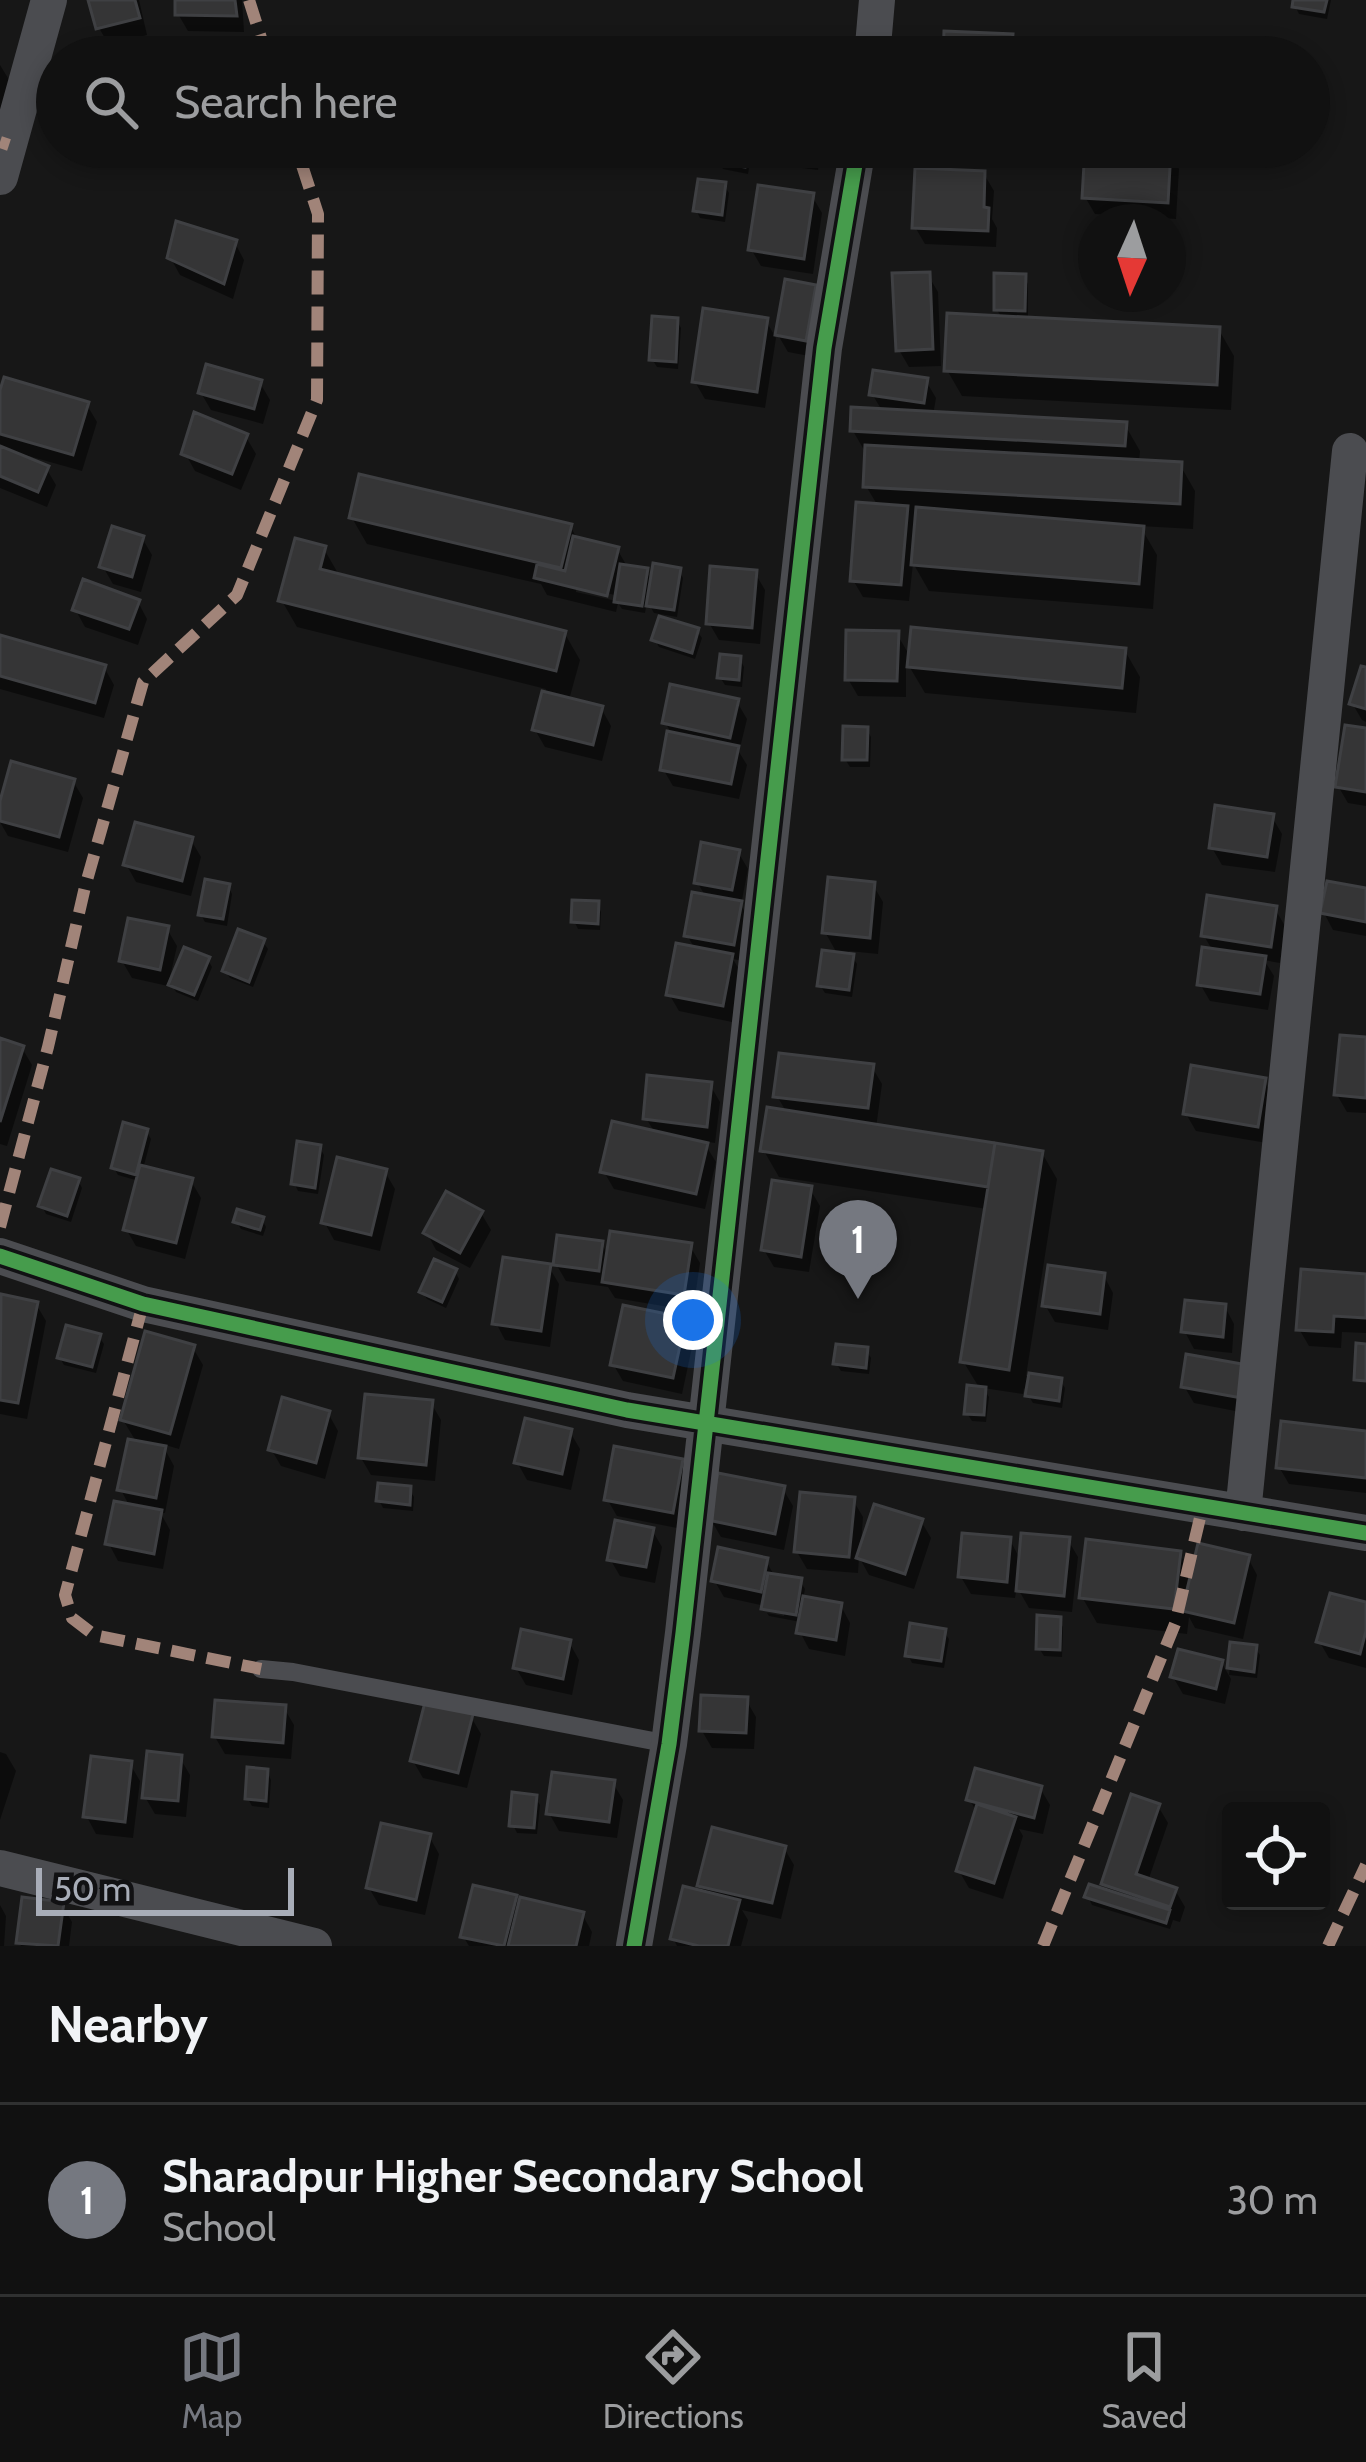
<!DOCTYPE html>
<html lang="en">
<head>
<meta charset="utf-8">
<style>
  :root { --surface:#111; --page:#1e1f1f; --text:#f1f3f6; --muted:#9c9d9f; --line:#303131; --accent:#757880 }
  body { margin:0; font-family:Cabin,sans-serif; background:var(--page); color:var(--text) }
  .controls { position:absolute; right:36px; bottom:36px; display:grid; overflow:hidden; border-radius:12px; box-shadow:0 6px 18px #0003 }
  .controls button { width:108px; height:108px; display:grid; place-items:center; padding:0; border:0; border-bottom:3px solid var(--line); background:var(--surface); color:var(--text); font:60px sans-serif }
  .compass { position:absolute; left:1078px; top:204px; width:108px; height:108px; border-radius:50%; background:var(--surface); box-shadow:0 6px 18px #0003; rotate:183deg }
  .scale { position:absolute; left:36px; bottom:30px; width:258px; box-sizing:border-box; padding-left:12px; border:6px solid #a8adb8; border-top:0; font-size:33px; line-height:42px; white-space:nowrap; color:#a8adb8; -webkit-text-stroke:9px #111113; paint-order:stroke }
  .you { position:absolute; left:693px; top:1320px; width:42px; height:42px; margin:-30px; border:9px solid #fff; border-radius:50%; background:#1a73e8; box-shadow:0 0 0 18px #1a73e833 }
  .badge { display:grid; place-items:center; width:78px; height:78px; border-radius:50%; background:var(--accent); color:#fff; font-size:39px; font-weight:700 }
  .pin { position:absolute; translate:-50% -99px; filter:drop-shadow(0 3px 6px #0008) }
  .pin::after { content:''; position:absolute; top:63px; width:42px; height:36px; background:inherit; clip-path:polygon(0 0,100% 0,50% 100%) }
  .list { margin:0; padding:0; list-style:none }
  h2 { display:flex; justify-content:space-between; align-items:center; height:156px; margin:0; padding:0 48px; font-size:51px }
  h2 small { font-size:39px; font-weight:400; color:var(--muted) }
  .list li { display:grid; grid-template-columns:78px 1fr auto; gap:36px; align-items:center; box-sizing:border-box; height:192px; padding:0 48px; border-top:3px solid var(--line) }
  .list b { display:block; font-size:45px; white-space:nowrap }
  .list p { margin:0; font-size:39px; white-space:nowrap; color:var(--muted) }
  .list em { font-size:39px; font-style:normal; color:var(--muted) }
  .icon { flex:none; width:66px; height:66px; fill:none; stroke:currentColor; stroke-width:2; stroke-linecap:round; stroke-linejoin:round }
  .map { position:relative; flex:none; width:1366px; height:1946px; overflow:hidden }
  .search { position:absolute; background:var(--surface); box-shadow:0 6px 18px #0003; left:36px; right:36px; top:36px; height:132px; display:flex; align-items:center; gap:30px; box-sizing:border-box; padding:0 42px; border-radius:66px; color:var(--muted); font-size:45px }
  .sheet { height:348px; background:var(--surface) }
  nav { display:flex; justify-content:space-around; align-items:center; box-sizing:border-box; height:168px; border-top:3px solid var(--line); background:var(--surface); font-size:33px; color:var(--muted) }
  nav a { display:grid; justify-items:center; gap:6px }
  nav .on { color:var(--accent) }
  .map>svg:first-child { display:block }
  .shadow { fill:#0007; fill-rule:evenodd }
  .building { fill:#353536; stroke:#3f4043; stroke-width:3 }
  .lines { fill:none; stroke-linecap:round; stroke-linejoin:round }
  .service { stroke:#4b4c50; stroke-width:18 }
  .minor { stroke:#4b4c50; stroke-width:36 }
  .quiet { stroke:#a18479; stroke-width:12; stroke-dasharray:24 12; stroke-linecap:butt }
  .cycleway-casing { stroke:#111113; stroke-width:22 }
  .cycleway { stroke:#469c4c; stroke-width:15 }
</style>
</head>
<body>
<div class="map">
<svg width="1366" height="1946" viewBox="0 0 1366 1946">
  <rect width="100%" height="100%" fill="#171717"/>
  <path class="shadow" d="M91,0H139L147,35L109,45L99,28Z
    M178,0H242L244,32L188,31L178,14Z
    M1296,0H1331L1327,19L1299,14L1295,6Z
    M1011,37L1020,57H946Z
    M0,65L11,83L0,116Z
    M721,147H747L751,154L748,174L723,169L718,162Z
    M762,147H821L818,170L771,164Z
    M1169,152L1179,169L1176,219L1095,214L1085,197Z
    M984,174L994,191L992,219L997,228L996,247L925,244L915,227Z
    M724,185L729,193L725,222L700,218L696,210Z
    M812,196L822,213L813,274L761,266L751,249Z
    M235,243L244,260L233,299L180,275L170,257Z
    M928,275L938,292L941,366L909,367L899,350Z
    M1024,277L1028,284V320L1219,330L1234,356L1231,410L962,396L947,370L1002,318L997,310Z
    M814,288L824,305L815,357L788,352L778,335Z
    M677,321L681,328L678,369L657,367L652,359Z
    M766,321L776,338L765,408L705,399L695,382Z
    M926,381L936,398L933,415L1125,425L1140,451L1139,463L1180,465L1195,491L1193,529L1140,526L1157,555L1153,609L929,591L913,563L909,601L863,597L853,580L878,506L866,486L867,455L853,431L883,412L872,394Z
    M260,383L270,400L263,424L211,410L201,393Z
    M0,401L87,405L97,422L82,471L25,455L24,459L46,468L56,485L47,507L0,488V449L3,450L0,446Z
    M246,437L256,454L241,490L195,471L185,453Z
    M352,518L570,526L578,540L617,549L628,568L646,571L653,583L679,570L683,578L677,617L654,613L647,601L645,613L622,609L618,603L616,612L547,595L541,584L367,544ZM576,585L622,597L621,602L576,592Z
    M142,538L152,555L141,592L113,584L103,567Z
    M324,549L339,575L565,634L580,660L569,700L601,708L611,726L602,761L545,747L535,730L546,689L297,627L282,601Z
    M755,573L765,590L760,644L719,640L709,623Z
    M138,602L147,619L138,645L85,627L75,609Z
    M697,631L702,638L695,659L659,647L655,640Z
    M897,634L911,658L1125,651L1140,677L1136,713L925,693L906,661V697L858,696L848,679Z
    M0,639L104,667L114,685L104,718L0,689Z
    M740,659L744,667L742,687L725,685L720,677Z
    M1366,671V722L1362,720L1352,703Z
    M737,702L747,719L739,752L747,765L739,799L673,786L663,769L670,731L665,722Z
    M867,730L871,737L870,767H850L845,759Z
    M1366,731V806L1348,803L1338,786Z
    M73,781L83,798L68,852L8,836L0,822V812Z
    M1272,817L1282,834L1275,872L1222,865L1212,848Z
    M191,840L201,857L191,896L136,882L126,864Z
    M738,852L748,869L741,905L750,921L743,961L733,959L741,973L732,1022L679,1011L669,994L695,949L687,935L706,897L697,882Z
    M873,885L883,902L878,954L849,951L857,964L852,997L825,993L820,985L838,955L825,932Z
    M228,886L232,894L227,926L205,922L201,915Z
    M1366,891V936L1333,930L1324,913Z
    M597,904L601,912L600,930L578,929L574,921Z
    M1275,909L1285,926L1280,963L1264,960L1274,976L1268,1010L1210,1001L1200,984L1213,951L1204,936Z
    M167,929L177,946L168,986L132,978L122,961Z
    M263,942L268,949L253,987L230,978L225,971Z
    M208,960L212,967L198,1001L176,992L171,983Z
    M1366,1040V1113L1347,1112L1337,1095Z
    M0,1041L22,1048L32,1065L7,1146L0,1144Z
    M872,1067L882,1084L876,1128L1042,1153L1057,1179L1026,1376L1060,1380L1065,1388L1062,1408L1033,1403L1024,1388L1023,1394L983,1388L989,1397L986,1422L972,1421L967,1413L980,1389L963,1361L987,1209L779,1177L764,1151L787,1113L777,1096Z
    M1264,1081L1274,1098L1267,1143L1196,1131L1186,1114Z
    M710,1085L720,1102L715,1143L703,1141L716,1162L705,1209L614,1189L604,1172L655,1133L646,1118Z
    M146,1131L151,1139L143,1169L191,1181L201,1198L185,1259L136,1246L126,1229L139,1181L118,1175L114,1168Z
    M320,1148L324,1155L318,1194L298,1191L294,1183Z
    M385,1172L395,1189L380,1251L334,1240L325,1223Z
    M78,1180L82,1188L71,1222L46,1214L42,1206Z
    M810,1189L820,1206L809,1272L774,1267L764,1250Z
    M481,1213L491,1230L470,1268L436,1250L427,1233Z
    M262,1219L266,1227L263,1236L241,1229L236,1221Z
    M602,1244L609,1257L690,1246L700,1263L693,1311L615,1298L608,1287L566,1281L556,1264Z
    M549,1267L559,1284L550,1347L505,1340L496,1323Z
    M455,1271L459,1279L446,1308L427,1299L422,1292Z
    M1104,1276L1113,1293L1108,1330L1055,1322L1045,1305Z
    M1366,1277V1333L1342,1332L1341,1348L1309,1346L1299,1329Z
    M3,1298L36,1304L46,1321L27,1419L0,1414V1315Z
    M1225,1307L1234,1324L1232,1353L1194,1349L1185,1332Z
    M684,1321L694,1338L682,1394L623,1381L613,1364Z
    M99,1337L104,1344L96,1373L64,1365L60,1358Z
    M193,1348L203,1365L179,1449L162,1444L174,1466L165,1513L160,1512L170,1530L163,1569L118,1561L109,1544L130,1507L121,1490L137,1443L123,1420Z
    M866,1350L871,1358L869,1374L841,1371L836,1363Z
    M1251,1369L1256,1415L1194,1403L1184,1386Z
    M431,1403L441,1420L435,1481L371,1475L361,1458Z
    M328,1413L338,1431L325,1479L281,1466L271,1449Z
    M570,1432L580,1449L571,1490L527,1480L517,1462Z
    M1366,1434V1493L1289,1484L1279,1467Z
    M681,1462L691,1479L682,1529L617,1516L607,1499Z
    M409,1489L414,1497L413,1511L383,1508L379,1500Z
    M783,1489L793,1506L784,1550L721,1537L711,1520Z
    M853,1500L863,1517L861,1545L921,1521L931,1538L914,1589L869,1575L859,1557L858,1573L807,1569L797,1552Z
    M652,1530L662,1547L655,1583L620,1576L610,1559Z
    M1010,1540L1021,1561L1068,1540L1078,1557L1072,1612L1029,1608L1017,1587L1015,1598L971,1594L961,1577Z
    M1179,1553L1193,1578L1248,1558L1257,1575L1243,1639L1195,1628L1189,1617L1187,1634L1097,1623L1082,1597Z
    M766,1561L775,1577L800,1581L805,1589L803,1599L841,1606L850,1623L845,1656L809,1649L800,1632L801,1622L769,1616L767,1613L784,1616L785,1610L766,1607V1610L765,1606L724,1597L714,1580Z
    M1366,1606V1668L1329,1658L1319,1641Z
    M1059,1620L1063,1627L1062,1657L1044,1656L1039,1648Z
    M944,1632L949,1639L944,1668L912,1663L908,1655Z
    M569,1642L579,1660L572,1695L526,1685L516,1668Z
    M1233,1645L1255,1648L1260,1655L1257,1678L1229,1675Z
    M1221,1662L1231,1679L1225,1704L1183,1694L1173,1677Z
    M746,1700L756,1717L754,1749L712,1748L702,1731Z
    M284,1708L294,1725L291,1759L225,1754L215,1737Z
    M471,1717L481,1734L467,1788L423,1778L413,1761Z
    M0,1752L6,1754L16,1771L0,1820Z
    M180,1758L190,1775L186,1817L155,1814L145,1797Z
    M130,1764L140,1781L133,1838L96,1834L87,1817Z
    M267,1772L271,1780L269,1808L252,1806L248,1799Z
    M613,1783L623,1800L617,1838L559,1831L549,1813Z
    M1040,1788L1050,1805L1043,1834L1019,1829L1023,1836L1003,1899L969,1888L959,1871L977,1813L970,1800Z
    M535,1797L540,1805L537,1834L517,1833L513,1825Z
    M1158,1806L1168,1823L1148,1881L1175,1890L1185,1907L1180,1922L1173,1920L1170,1929L1092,1905L1088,1897L1111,1894L1104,1883Z
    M429,1836L439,1854L425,1915L379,1905L369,1888Z
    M784,1848L794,1865L781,1919L742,1910L748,1920L741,1946H677L673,1938L706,1895L701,1885Z
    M515,1898L520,1908L582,1914L592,1932L589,1946H469L463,1936Z
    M0,1905L6,1916L4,1946H0Z
    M62,1905L72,1922L69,1946H21L19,1942Z"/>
  <path class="building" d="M88,0H135L140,18L96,29Z
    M175,0H235L237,16L175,15Z
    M1293,0H1327L1324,12L1292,7Z
    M944,31L1013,34L1011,57H943Z
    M490,43H517V57H489Z
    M718,147H748L745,167L715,162Z
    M758,147H810V154Z
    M1085,147L1171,149L1168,203L1082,198Z
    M915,168L985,171L984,207L989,208L988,231L912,228Z
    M698,179L726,182L722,215L693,211Z
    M758,185L814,193L804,259L748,250Z
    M176,221L237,240L224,284L167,258Z
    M930,272L933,349L896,351L892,273Z
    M994,273L1026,274L1025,311L994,310Z
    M785,279L816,285L806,341L775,335Z
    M703,308L768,318L757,392L692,382Z
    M947,313L1220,327L1217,385L944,371Z
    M652,316L678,318L676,362L649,360Z
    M206,364L262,380L254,409L198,393Z
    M873,370L928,378L924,403L869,395Z
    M4,377L89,402L73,455L0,434V390Z
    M851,407L1127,422L1125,446L850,431Z
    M194,412L248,434L232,474L181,454Z
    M865,445L1182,462L1180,504L863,487Z
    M0,446L49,466L38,492L0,476Z
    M359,474L572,524L561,568L349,518Z
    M856,502L908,506L901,585L850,581Z
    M916,507L1144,526L1139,584L911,565Z
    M112,526L144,536L132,577L99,567Z
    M573,536L619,547L607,596L534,578L537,564L565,571Z
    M295,538L326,546L320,569L566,631L556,671L278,601Z
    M653,563L681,568L674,610L646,606Z
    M620,564L648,568L642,606L614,602Z
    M710,566L757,570L752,628L706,624Z
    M83,579L140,600L129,629L72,610Z
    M659,616L699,628L692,653L651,640Z
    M911,627L1126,648L1122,688L907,667Z
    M846,630L899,631L897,681L845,680Z
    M0,635L106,665L95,703L0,676Z
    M720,654L741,656L739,680L717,678Z
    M1361,666L1366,667V709L1349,704Z
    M670,684L739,699L730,738L662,723Z
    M542,691L603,706L593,745L532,730Z
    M1345,725L1366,728V792L1335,787Z
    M843,726L868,727L867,760H842Z
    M667,731L739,746L731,784L660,770Z
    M11,761L75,779L59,837L0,821V801Z
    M1215,805L1274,814L1267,857L1209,848Z
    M135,822L193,837L182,881L123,865Z
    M701,842L740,850L732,890L694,883Z
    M828,877L875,882L870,938L822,933Z
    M205,879L230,884L223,919L198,915Z
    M1327,881L1366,888V922L1320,913Z
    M692,892L742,901L734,945L684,936Z
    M1207,895L1277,906L1271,947L1201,936Z
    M572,900L599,901L598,924L571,922Z
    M128,918L169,926L160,970L119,961Z
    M238,929L265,939L249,982L222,971Z
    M676,943L733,954L723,1006L666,995Z
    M184,947L210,957L194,995L168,985Z
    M1202,947L1266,956L1260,994L1197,985Z
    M822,950L854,954L849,990L817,986Z
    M1340,1035L1366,1037V1098L1334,1095Z
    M0,1038L24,1046L0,1122Z
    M779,1053L874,1064L868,1108L773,1097Z
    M1191,1065L1266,1078L1258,1127L1183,1114Z
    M647,1075L712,1082L707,1127L643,1119Z
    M767,1107L995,1143L988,1187L760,1151Z
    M612,1121L708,1143L696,1194L600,1172Z
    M123,1122L148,1129L136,1175L111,1168Z
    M297,1141L321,1145L315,1188L291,1184Z
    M995,1143L1043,1151L1009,1370L960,1362Z
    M337,1157L387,1169L371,1235L321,1223Z
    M140,1165L193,1178L176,1243L123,1230Z
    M51,1169L80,1178L67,1216L38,1206Z
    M772,1180L812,1186L801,1257L761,1250Z
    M446,1191L483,1211L460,1253L423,1233Z
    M237,1209L264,1217L260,1230L233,1222Z
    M610,1231L692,1243L684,1295L602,1282Z
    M557,1235L603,1241L599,1271L553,1265Z
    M503,1257L551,1264L541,1331L492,1324Z
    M434,1259L457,1269L442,1302L419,1292Z
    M1048,1265L1105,1273L1100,1314L1042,1306Z
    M1301,1269L1366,1274V1318L1334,1316L1333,1332L1296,1330Z
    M1,1294L38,1302L18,1403L0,1400Z
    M1185,1300L1226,1304L1223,1337L1181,1332Z
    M623,1305L686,1318L673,1378L610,1365Z
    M66,1325L101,1334L92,1367L57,1358Z
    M145,1331L195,1345L170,1434L120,1420Z
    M1356,1343L1366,1344V1381L1354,1380Z
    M836,1344L868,1347L866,1368L833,1364Z
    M1186,1354L1253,1366L1247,1399L1181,1387Z
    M1029,1373L1062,1378L1059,1401L1025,1396Z
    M967,1385L986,1387L984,1415L964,1414Z
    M365,1394L433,1400L426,1465L358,1458Z
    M282,1397L330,1411L316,1463L268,1450Z
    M525,1418L572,1429L562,1474L514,1463Z
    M1281,1421L1366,1431V1478L1276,1468Z
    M128,1439L166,1446L156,1498L117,1490Z
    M614,1446L683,1459L673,1513L604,1500Z
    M718,1473L785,1486L775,1534L708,1520Z
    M378,1483L411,1486L410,1505L376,1501Z
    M800,1492L855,1497L849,1557L794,1552Z
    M114,1501L162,1510L154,1554L105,1544Z
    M874,1504L923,1519L905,1574L856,1558Z
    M615,1520L654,1528L646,1567L607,1560Z
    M962,1533L1011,1537L1007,1582L958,1577Z
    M1021,1533L1070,1537L1064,1596L1016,1591Z
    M1086,1539L1181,1551L1174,1609L1079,1598Z
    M1198,1543L1250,1555L1234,1623L1182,1611Z
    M718,1547L768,1558L761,1592L711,1581Z
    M768,1573L802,1578L796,1615L761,1609Z
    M1330,1593L1366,1602V1631L1360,1654L1316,1642Z
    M803,1596L842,1603L836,1640L796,1633Z
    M1037,1615L1061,1617L1060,1650L1036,1649Z
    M910,1623L946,1629L941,1661L905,1656Z
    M521,1629L571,1640L563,1679L513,1668Z
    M1230,1642L1257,1645L1254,1672L1227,1668Z
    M1178,1649L1223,1660L1216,1689L1170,1677Z
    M701,1695L748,1697L746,1733L699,1731Z
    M215,1700L286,1705L283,1743L212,1737Z
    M425,1702L473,1714L458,1773L410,1761Z
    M147,1751L182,1755L178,1801L142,1798Z
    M91,1756L132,1761L125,1822L83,1817Z
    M247,1767L268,1769L266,1801L245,1799Z
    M975,1768L1042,1786L1034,1818L966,1800Z
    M552,1772L615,1780L609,1822L546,1814Z
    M512,1792L537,1795L534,1828L509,1826Z
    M1131,1794L1160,1804L1136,1874L1177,1888L1170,1907L1101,1884Z
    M977,1804L1016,1817L994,1883L956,1871Z
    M381,1823L431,1834L416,1900L366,1888Z
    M712,1827L786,1846L772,1903L697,1886Z
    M1089,1884L1170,1910L1166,1923L1084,1897Z
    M473,1885L517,1895L504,1946L460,1937Z
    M683,1886L740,1900L728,1946H699L670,1939Z
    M22,1897L64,1902L58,1946L16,1943Z
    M520,1897L584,1912L576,1946H508Z"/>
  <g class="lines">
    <path class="service" d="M261,1669L293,1672L669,1744"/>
    <path class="minor" d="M872,57L877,0
      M0,177L49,0
      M0,1256L143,1304L627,1410L1366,1533
      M1243,1513L1350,451
      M0,1868L314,1946
      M634,1946L669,1744L683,1633L824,348L858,147"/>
    <path class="quiet" d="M249,0L267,57
      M0,142L9,145
      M0,1227L48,1047L85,887L143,682L237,595L317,400L318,214L296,147
      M143,1304L65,1595L72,1618L94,1635L261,1669
      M1043,1946L1175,1624L1203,1505
      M1328,1946L1366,1865"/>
    <defs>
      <path id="cycleway" d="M0,1256L143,1304L627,1410L1366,1533
        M634,1946L669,1744L683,1633L824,348L858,147"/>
    </defs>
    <use href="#cycleway" class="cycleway-casing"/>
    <use href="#cycleway" class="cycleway"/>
  </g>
</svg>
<div class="controls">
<button><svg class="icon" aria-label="locate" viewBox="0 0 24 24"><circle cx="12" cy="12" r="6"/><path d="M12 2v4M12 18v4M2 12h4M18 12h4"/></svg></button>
</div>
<svg class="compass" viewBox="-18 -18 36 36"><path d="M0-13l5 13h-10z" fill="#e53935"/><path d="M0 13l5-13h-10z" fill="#9c9d9f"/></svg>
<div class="scale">50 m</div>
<div class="you"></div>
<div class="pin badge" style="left:858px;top:1299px">1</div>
<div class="search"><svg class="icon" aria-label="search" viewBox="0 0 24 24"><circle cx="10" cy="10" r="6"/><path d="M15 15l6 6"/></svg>Search here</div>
</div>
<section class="sheet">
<h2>Nearby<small></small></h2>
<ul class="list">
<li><span class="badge">1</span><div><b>Sharadpur Higher Secondary School</b><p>School</p></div><em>30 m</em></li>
</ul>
</section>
<nav>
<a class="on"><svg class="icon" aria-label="map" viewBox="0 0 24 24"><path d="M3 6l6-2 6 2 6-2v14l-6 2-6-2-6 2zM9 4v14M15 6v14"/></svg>Map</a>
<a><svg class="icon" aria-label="directions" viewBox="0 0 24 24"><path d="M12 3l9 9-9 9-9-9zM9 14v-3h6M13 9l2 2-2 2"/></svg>Directions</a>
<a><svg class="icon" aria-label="saved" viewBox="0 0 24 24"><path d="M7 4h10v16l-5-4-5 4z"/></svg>Saved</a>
</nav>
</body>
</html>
